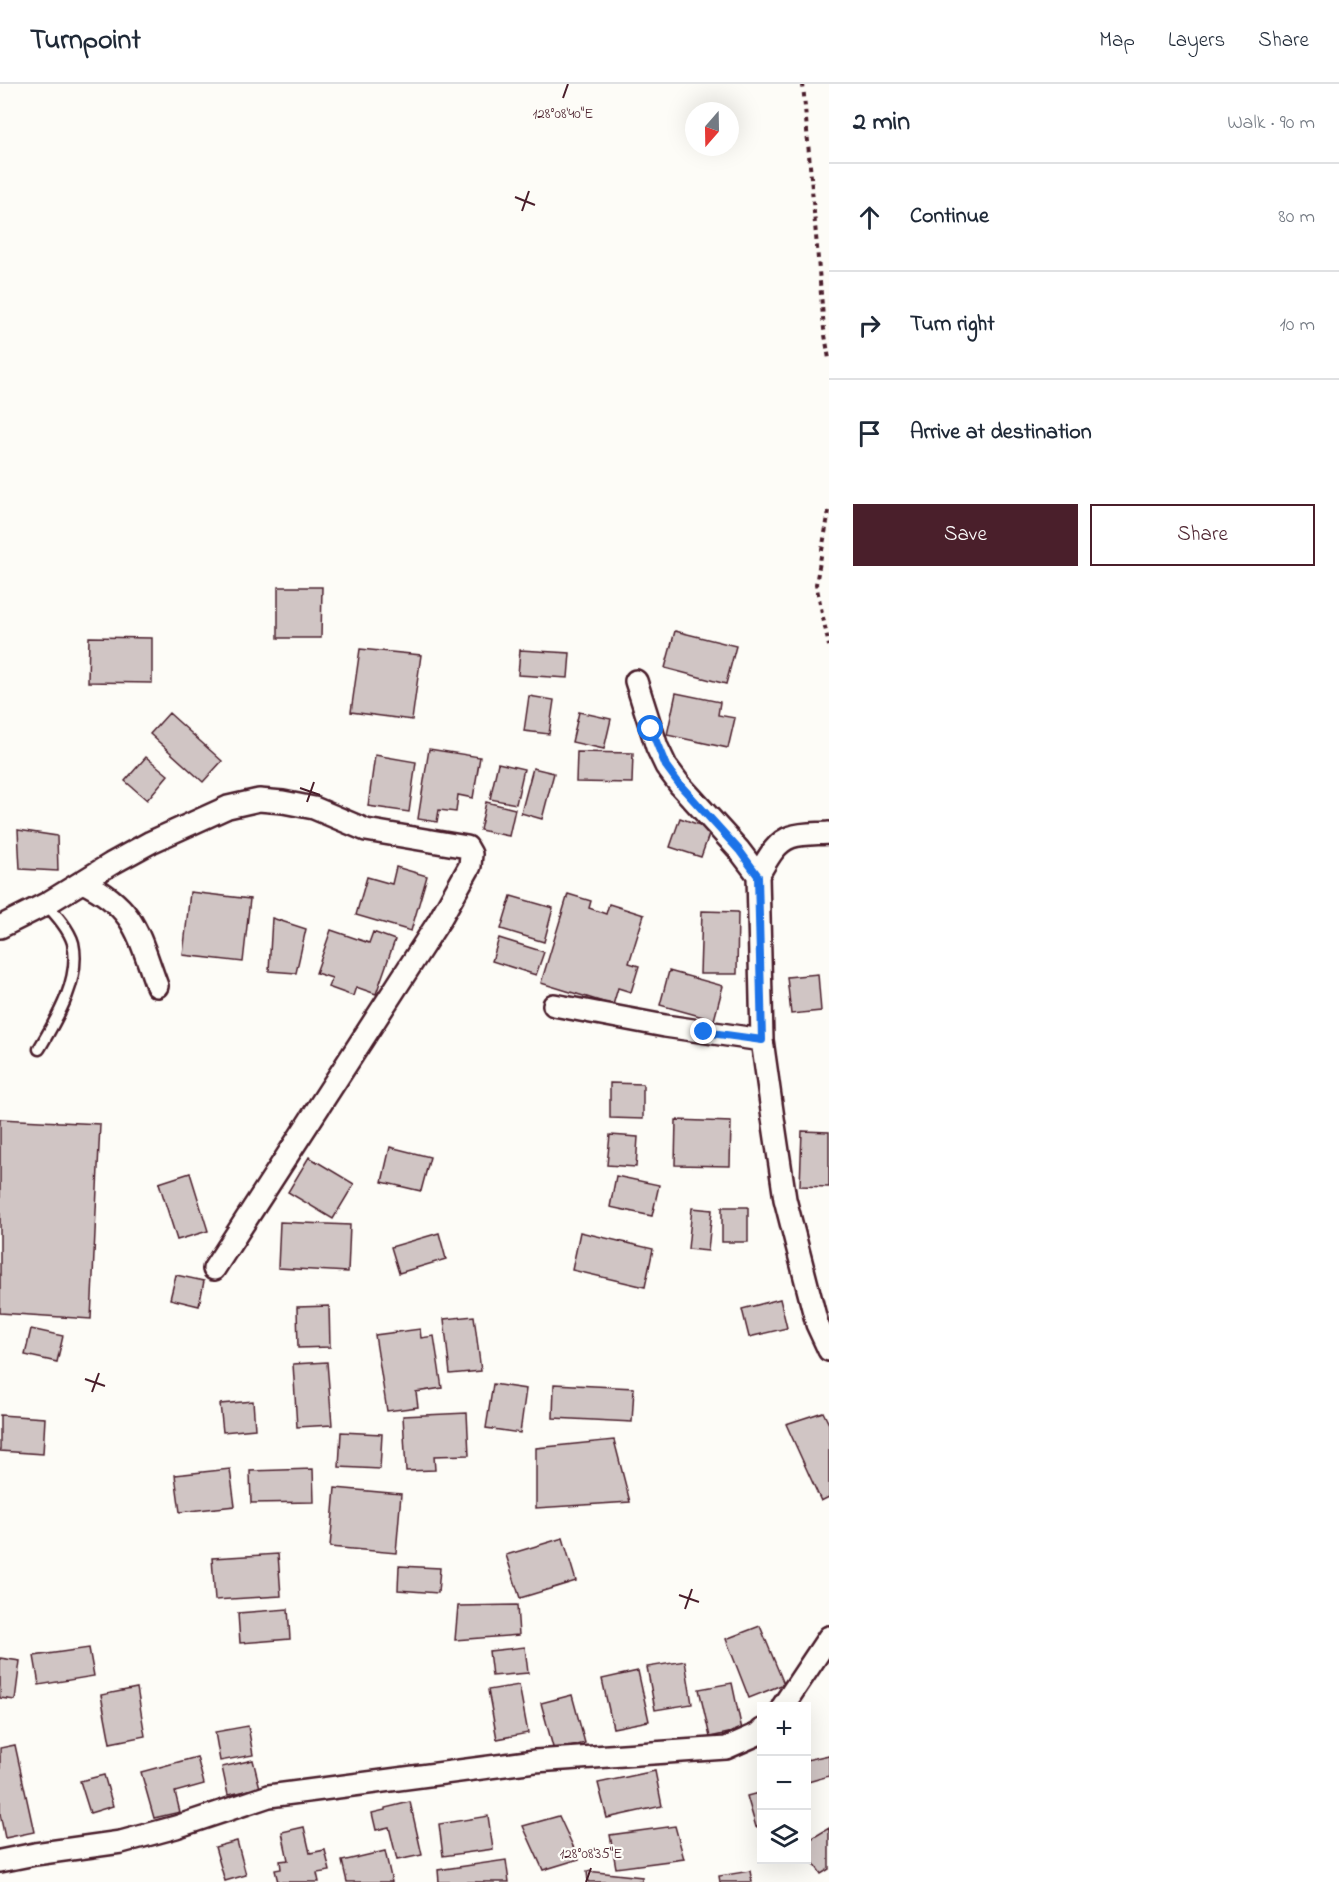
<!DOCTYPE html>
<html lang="en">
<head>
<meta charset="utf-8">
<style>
  :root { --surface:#fff; --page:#f2f2f3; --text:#1f2937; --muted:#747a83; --line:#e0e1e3; --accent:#4a1f2b }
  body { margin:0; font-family:"Indie Flower",sans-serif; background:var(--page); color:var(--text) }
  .controls { position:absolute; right:18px; bottom:18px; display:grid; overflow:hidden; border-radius:0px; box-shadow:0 6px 24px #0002 }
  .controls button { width:54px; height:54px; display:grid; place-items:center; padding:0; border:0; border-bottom:2px solid var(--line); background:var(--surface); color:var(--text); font:30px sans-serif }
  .compass { position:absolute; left:685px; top:18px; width:54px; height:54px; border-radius:50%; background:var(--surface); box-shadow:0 6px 24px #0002; rotate:200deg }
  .stop { position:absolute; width:18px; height:18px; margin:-14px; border:4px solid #1a73e8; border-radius:50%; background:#fff }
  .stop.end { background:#1a73e8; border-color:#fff; box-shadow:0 2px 6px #0008 }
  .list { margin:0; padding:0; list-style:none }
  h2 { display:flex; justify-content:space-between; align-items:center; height:78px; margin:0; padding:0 24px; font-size:26px }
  h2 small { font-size:20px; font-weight:400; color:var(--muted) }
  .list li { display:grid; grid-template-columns:39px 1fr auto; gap:18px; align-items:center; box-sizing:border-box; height:108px; padding:0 24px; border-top:2px solid var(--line) }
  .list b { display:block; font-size:22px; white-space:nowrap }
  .list em { font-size:20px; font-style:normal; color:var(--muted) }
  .actions { display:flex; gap:12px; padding:18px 24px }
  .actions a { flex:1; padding:14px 0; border:2px solid var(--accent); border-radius:0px; text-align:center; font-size:21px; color:var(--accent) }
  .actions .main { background:var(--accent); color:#fff }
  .icon { flex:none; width:33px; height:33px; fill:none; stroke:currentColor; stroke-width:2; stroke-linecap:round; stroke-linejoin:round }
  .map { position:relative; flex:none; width:829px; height:1798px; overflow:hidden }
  header { display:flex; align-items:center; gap:36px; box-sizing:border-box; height:84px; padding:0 30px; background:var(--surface); border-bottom:2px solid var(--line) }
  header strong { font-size:28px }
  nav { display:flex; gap:33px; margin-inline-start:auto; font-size:21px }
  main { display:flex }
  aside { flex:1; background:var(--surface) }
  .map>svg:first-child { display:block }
  .building { fill:#d0c5c4; stroke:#4a1f2b; stroke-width:1.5 }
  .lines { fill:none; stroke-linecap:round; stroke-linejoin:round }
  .service-casing { stroke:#4a1f2b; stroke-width:15 }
  .minor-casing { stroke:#4a1f2b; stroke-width:26 }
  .path { stroke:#4a1f2b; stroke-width:4; stroke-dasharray:4.5 4.5; stroke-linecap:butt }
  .service { stroke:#fdfcf7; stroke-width:10 }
  .minor { stroke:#fdfcf7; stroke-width:21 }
  .route { stroke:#1a73e8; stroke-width:8 }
  .ticks { fill:none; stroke:#4a1f2b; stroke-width:2 }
  .ticks-label { font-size:15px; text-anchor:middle; fill:#4a1f2b; stroke:#fdfcf7; stroke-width:4.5; stroke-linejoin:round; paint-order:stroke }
</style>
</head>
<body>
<header>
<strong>Turnpoint</strong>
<nav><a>Map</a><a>Layers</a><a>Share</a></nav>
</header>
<main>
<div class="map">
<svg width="829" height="1798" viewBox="0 0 829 1798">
  <rect width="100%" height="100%" fill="#fdfcf7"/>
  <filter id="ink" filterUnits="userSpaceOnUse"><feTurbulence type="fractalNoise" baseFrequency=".0167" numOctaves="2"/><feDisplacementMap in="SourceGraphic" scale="12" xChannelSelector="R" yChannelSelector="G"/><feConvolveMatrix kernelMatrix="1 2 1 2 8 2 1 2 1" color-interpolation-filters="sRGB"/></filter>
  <g filter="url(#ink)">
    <path class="building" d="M278,503H322L321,554H278Z
      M675,547L736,562L726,600L665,584Z
      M89,553L152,554V599L88,598Z
      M360,565L421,571L412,636L351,628Z
      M520,566L570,569L568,594L518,591Z
      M676,609L720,618L718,631L735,634L728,664L667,651Z
      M529,612L554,616L549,650L524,647Z
      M579,628L611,635L604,665L572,658Z
      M169,629L222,677L203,698L150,650Z
      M429,665L480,673L473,714L458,711L456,728L439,726L437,738L418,735Z
      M577,668L633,669L632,699L576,698Z
      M375,671L416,678L409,728L368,722Z
      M146,673L168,691L147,716L125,697Z
      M498,679L524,685L516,720L490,715Z
      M533,684L554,689L542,735L521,729Z
      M486,718L515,725L509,752L480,746Z
      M680,734L711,745L701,773L670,763Z
      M18,746L57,752L58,787L20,785Z
      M396,783L427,792L411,847L356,831L367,793L392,800Z
      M190,808L250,815L243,878L183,871Z
      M568,810L591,817L589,824L606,830L609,820L644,831L629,879L639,882L631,908L618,904L613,921L541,899Z
      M511,812L553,824L544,858L501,845Z
      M702,827L738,828L737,890H700Z
      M272,834L306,845L296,889L269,887Z
      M331,846L369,859L373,848L395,856L376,910L356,903L353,912L328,903L332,894L316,889Z
      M499,854L544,868L536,891L492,877Z
      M669,887L723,902L714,936L660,921Z
      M818,890L821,927L791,930L787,893Z
      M610,999L643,1000V1035L610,1034Z
      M0,1035L100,1040L91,1235L0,1229Z
      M676,1036L731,1038L730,1082L675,1081Z
      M802,1047L829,1048V1103L800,1102Z
      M610,1051L638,1053L636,1083L607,1081Z
      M390,1063L430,1073L421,1107L382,1098Z
      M309,1073L354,1100L333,1135L288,1108Z
      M190,1089L208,1147L177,1156L159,1099Z
      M616,1092L659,1101L652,1132L610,1123Z
      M722,1123H748V1158H722Z
      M692,1124L712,1126L708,1167L688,1165Z
      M280,1138L350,1141L348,1188L278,1184Z
      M580,1148L653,1165L645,1203L572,1186Z
      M439,1149L446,1175L399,1189L391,1163Z
      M176,1191L204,1197L199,1222L170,1215Z
      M780,1215L787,1244L749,1253L742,1225Z
      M329,1222L330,1263L298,1264L297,1223Z
      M474,1232L481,1287L450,1290L444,1235Z
      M31,1245L63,1252L57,1278L25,1271Z
      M420,1245L421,1254L434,1252L442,1304L416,1308L418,1323L387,1327L375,1251Z
      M327,1278L332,1341L297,1343L293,1280Z
      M493,1300L526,1305L520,1349L486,1344Z
      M554,1300L634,1304L632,1338L553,1334Z
      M253,1317L255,1345L223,1348L220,1320Z
      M823,1328L829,1340V1413L821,1417L786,1340Z
      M467,1329L469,1371L434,1372L435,1386L406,1387L403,1332Z
      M0,1331L45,1334L43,1370L0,1367Z
      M341,1348L382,1350L380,1385L339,1383Z
      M614,1356L630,1418L536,1424V1364Z
      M230,1385L235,1422L180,1428L175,1391Z
      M313,1385L314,1418L251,1419L250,1387Z
      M335,1404L401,1410L396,1469L330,1463Z
      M563,1454L576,1497L520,1514L506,1471Z
      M278,1470L281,1512L215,1516L212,1474Z
      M399,1482L440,1484L438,1509L398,1506Z
      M517,1521L519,1551L455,1556L458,1522Z
      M288,1525L290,1555L240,1559L238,1529Z
      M760,1542L784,1600L749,1614L726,1555Z
      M525,1563L528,1589L492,1592L489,1567Z
      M89,1564L94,1592L39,1601L34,1572Z
      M0,1574L20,1577L15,1616L0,1614Z
      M685,1577L692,1620L655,1626L647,1583Z
      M638,1587L649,1637L613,1644L602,1595Z
      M732,1599L742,1646L710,1653L699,1605Z
      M519,1601L528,1649L497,1655L488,1606Z
      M137,1604L145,1652L110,1659L101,1611Z
      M572,1611L585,1659L554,1667L541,1619Z
      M248,1642L253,1671L220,1677L215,1648Z
      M15,1661L34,1748L5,1754L0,1730V1664Z
      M829,1671V1692L808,1698L806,1676Z
      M197,1673L204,1700L175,1708L180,1728L154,1734L141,1688Z
      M253,1676L260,1704L228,1711L222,1683Z
      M655,1687L662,1722L607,1734L598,1699Z
      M104,1691L113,1722L90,1729L80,1697Z
      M762,1708V1741L756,1743L747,1712Z
      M410,1718L422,1771L397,1776L389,1743L376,1746L372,1729L385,1726V1724Z
      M488,1732L493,1765L443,1772L439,1740Z
      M559,1732L579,1775L543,1786L523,1742Z
      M675,1742L684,1775L616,1784L610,1751Z
      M304,1743L310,1769L325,1766L330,1787L317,1789L319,1798H278L275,1786L281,1785L280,1777L288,1776L282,1748Z
      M829,1744V1785L821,1790L806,1768V1758Z
      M237,1757L246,1791L225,1797L215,1763Z
      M385,1767L392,1798H347L342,1777Z
      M506,1776L509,1798H439L438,1786Z
      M587,1787L642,1793V1798H588Z
      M750,1787L752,1798H720L719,1792Z"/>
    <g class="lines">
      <defs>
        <path id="service" d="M39,965C56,936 81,896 73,859C69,845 56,831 46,820"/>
        <path id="minor" d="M636,597L657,663L666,682L680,701L739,766L758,791
          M829,749C817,750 802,749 791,753C775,758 766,778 758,791L762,956L773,1034L785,1115L817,1240L829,1266
          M83,798C136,824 138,851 157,902
          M0,843L46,820L111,780L151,758L228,723L259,716L283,718L314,724L366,746L467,763L471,770L470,782L439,837L214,1185
          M554,921L665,942L762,956
          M783,1622L829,1553
          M0,1777L35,1770L121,1758L176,1743L269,1712L535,1677L726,1664L758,1650L762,1646"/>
      </defs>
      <use href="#service" class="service-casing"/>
      <use href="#minor" class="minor-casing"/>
      <path class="path" d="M803,0L824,245L829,275
        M829,427L816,500L829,562"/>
      <use href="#service" class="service"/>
      <use href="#minor" class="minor"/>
    </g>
  </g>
  <g class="lines" filter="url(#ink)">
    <path class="route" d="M651,645L666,682L680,701L739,766L758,792L762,956L704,948"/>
  </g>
  <path class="ticks" d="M563,14L568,0M515,113L535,121M522,127L529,107M300,704L320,711M307,718L314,698M85,1295L105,1302M92,1308L99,1289M679,1511L699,1518M685,1525L692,1505M586,1798L591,1784"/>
  <g class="ticks-label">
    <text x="563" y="34">128°08'40"E</text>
    <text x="591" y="1774">128°08'35"E</text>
  </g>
</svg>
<div class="controls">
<button>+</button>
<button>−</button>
<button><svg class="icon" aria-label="layers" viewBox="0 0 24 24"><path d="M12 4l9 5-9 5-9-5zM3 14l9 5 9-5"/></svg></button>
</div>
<svg class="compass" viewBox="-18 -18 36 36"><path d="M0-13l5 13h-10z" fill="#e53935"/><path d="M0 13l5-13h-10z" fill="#747a83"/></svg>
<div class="stop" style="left:651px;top:645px"></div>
<div class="stop end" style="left:704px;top:948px"></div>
</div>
<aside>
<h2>2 min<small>Walk · 90 m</small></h2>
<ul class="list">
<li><svg class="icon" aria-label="ahead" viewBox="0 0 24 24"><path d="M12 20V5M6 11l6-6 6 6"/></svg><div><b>Continue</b></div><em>80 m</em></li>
<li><svg class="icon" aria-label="right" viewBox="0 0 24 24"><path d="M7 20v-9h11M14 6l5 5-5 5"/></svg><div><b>Turn right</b></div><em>10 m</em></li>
<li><svg class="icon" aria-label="arrive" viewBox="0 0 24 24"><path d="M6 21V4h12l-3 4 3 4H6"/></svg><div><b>Arrive at destination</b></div></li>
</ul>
<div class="actions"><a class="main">Save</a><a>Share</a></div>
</aside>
</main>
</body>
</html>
